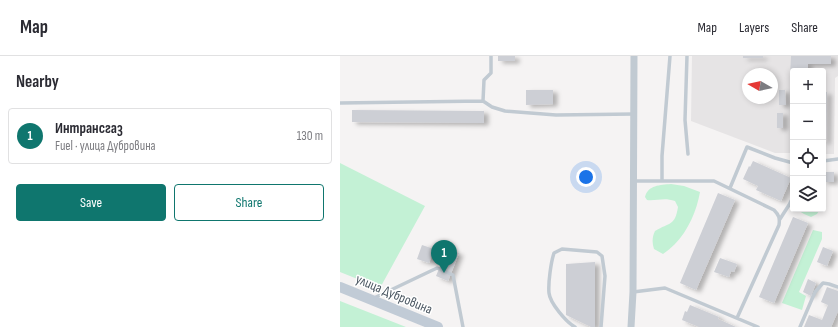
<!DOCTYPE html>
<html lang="en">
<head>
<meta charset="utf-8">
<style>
  :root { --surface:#fff; --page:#f2f2f3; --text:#2b2b33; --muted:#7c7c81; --line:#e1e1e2; --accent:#0f766e }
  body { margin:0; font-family:"Sofia Sans Condensed",sans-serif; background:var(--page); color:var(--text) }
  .controls { position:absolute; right:12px; top:12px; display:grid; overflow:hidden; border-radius:4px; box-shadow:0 2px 6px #0003 }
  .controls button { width:36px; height:36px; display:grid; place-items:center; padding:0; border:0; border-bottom:1px solid var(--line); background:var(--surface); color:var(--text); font:20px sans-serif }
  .compass { position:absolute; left:402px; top:12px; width:36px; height:36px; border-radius:50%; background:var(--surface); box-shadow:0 2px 6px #0003; rotate:279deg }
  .you { position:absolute; left:246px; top:121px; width:14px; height:14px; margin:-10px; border:3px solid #fff; border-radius:50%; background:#1a73e8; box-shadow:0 0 0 6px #1a73e833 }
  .badge { display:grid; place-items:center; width:26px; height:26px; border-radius:50%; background:var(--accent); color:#fff; font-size:13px; font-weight:700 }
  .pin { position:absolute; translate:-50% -33px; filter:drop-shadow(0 1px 2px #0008) }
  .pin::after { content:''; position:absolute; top:21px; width:14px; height:12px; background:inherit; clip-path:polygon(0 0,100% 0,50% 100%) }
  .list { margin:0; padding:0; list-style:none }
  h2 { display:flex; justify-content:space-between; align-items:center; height:52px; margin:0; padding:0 16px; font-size:17px }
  h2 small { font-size:13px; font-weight:400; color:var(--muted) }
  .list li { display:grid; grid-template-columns:26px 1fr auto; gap:12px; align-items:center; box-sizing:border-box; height:56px; margin:0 8px 8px; padding:0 8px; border:1px solid var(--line); border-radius:4px }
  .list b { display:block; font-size:15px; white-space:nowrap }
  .list p { margin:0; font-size:13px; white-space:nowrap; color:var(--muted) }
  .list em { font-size:13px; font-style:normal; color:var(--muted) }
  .actions { display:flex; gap:8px; padding:12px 16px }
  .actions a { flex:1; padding:9px 0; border:1px solid var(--accent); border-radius:4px; text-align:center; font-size:14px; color:var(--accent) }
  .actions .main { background:var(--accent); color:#fff }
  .icon { flex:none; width:22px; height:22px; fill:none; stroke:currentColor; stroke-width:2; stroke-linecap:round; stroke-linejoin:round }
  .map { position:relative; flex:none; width:498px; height:271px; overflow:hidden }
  header { display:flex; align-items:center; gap:24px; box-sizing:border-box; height:56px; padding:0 20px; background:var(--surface); border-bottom:1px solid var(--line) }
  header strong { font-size:19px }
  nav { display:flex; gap:22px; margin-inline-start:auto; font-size:14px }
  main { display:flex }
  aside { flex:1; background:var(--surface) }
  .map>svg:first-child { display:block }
  .education { fill:#e6e4e5; fill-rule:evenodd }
  .green { fill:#c3f1d5 }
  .building { fill:#cdcfd5; filter:url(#shadow) }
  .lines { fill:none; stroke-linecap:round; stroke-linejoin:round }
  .lane { stroke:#c1cad2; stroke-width:3.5 }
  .street { stroke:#c1cad2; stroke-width:7 }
  .secondary { stroke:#c1cbd6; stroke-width:10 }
  .labels { text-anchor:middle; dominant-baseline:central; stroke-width:3; stroke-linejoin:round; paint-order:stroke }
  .street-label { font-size:14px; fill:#4a5661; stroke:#fff }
</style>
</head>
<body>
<header>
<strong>Map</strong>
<nav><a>Map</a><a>Layers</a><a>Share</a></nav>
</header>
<main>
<aside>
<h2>Nearby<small></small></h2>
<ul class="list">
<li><span class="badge">1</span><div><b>Интрансгаз</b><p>Fuel · улица Дубровина</p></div><em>130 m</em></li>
</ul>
<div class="actions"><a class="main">Save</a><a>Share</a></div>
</aside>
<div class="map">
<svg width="498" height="271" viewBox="0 0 498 271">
  <defs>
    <filter id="shadow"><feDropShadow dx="4.5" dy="2.5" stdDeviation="2" flood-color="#0004"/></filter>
  </defs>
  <rect width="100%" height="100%" fill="#f5f3f3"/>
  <path class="education" d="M352,0H498V20L495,22L494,98H483V15H453V97H435L351,65ZM408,18H432V42H408Z"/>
  <path class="green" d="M0,107L85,150L40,232L0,216Z
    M331,128L344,130L360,136C357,154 348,175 335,188C331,192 327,195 323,198L314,193C312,187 312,181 315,175C330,166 335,170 338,151L335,145C324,141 317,145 307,144L305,141C308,129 320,129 331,128Z
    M456,153H480L477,158L471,161L464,158Z
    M473,174L482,176V183L459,236L466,240L462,254L442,247Z
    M0,245L66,271H0Z"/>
  <path class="building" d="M158,0H175V5H158Z
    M403,0H423V2H403Z
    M451,0H491V8H468V15H453V22H450Z
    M186,34H213V48L186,49Z
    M439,34H445L446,49H439Z
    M483,36H487L486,86H483Z
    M12,54L144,55V67L12,66Z
    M437,57H443V72H437Z
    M413,105L451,122L441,145L416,134L418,130L403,123L409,110L410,111Z
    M483,116H494V126H483Z
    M378,137L395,144L356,234L340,227Z
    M453,161L468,167L434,247L419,241Z
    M82,189L94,193L89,207L77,203Z
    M483,191L493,195L487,210L477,206Z
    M107,193L119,197L108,225L96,220Z
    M380,202L397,208L394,216L391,215L389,221L374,216Z
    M255,206V271H251L226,259V208Z
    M468,223L476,227L471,240L463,236Z
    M487,231L498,235V255L491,271H464L469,259L482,264L488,249L481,246Z
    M350,249L379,261L378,263L396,271H359L342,264L345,255L347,256Z"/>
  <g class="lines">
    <path class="lane" d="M151,0V17L144,24L143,45L152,51L165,55L216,59L294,58
      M347,0L345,64L348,98
      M0,47L143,45
      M483,105L498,103
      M293,125H374L434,154C439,159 440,162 439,169L397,262
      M322,125V100L330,0
      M390,132L407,91L435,102L453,107
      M440,163L449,149L453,141
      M293,236L325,232L418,271
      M34,242L97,212L113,219L123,271
      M235,271C226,266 210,247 209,237C208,227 211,206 214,197L222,193L257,196L262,200L265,220L261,271
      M460,271L475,236L483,227L489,228L498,231"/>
    <path class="street" d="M291,271L293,236L294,0"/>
    <path class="secondary" d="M0,231L98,271"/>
  </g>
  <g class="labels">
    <g class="street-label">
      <text transform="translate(54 238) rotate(23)">улица Дубровина</text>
    </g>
  </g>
</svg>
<div class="controls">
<button>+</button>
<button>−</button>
<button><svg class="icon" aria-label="locate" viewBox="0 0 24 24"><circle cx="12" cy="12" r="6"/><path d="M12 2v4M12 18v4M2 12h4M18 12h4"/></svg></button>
<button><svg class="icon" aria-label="layers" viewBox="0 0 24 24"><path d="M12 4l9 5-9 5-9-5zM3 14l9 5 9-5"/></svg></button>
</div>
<svg class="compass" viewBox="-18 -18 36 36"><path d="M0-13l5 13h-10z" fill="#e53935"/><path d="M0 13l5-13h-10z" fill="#7c7c81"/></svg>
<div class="you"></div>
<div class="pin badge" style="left:104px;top:217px">1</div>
</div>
</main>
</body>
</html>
